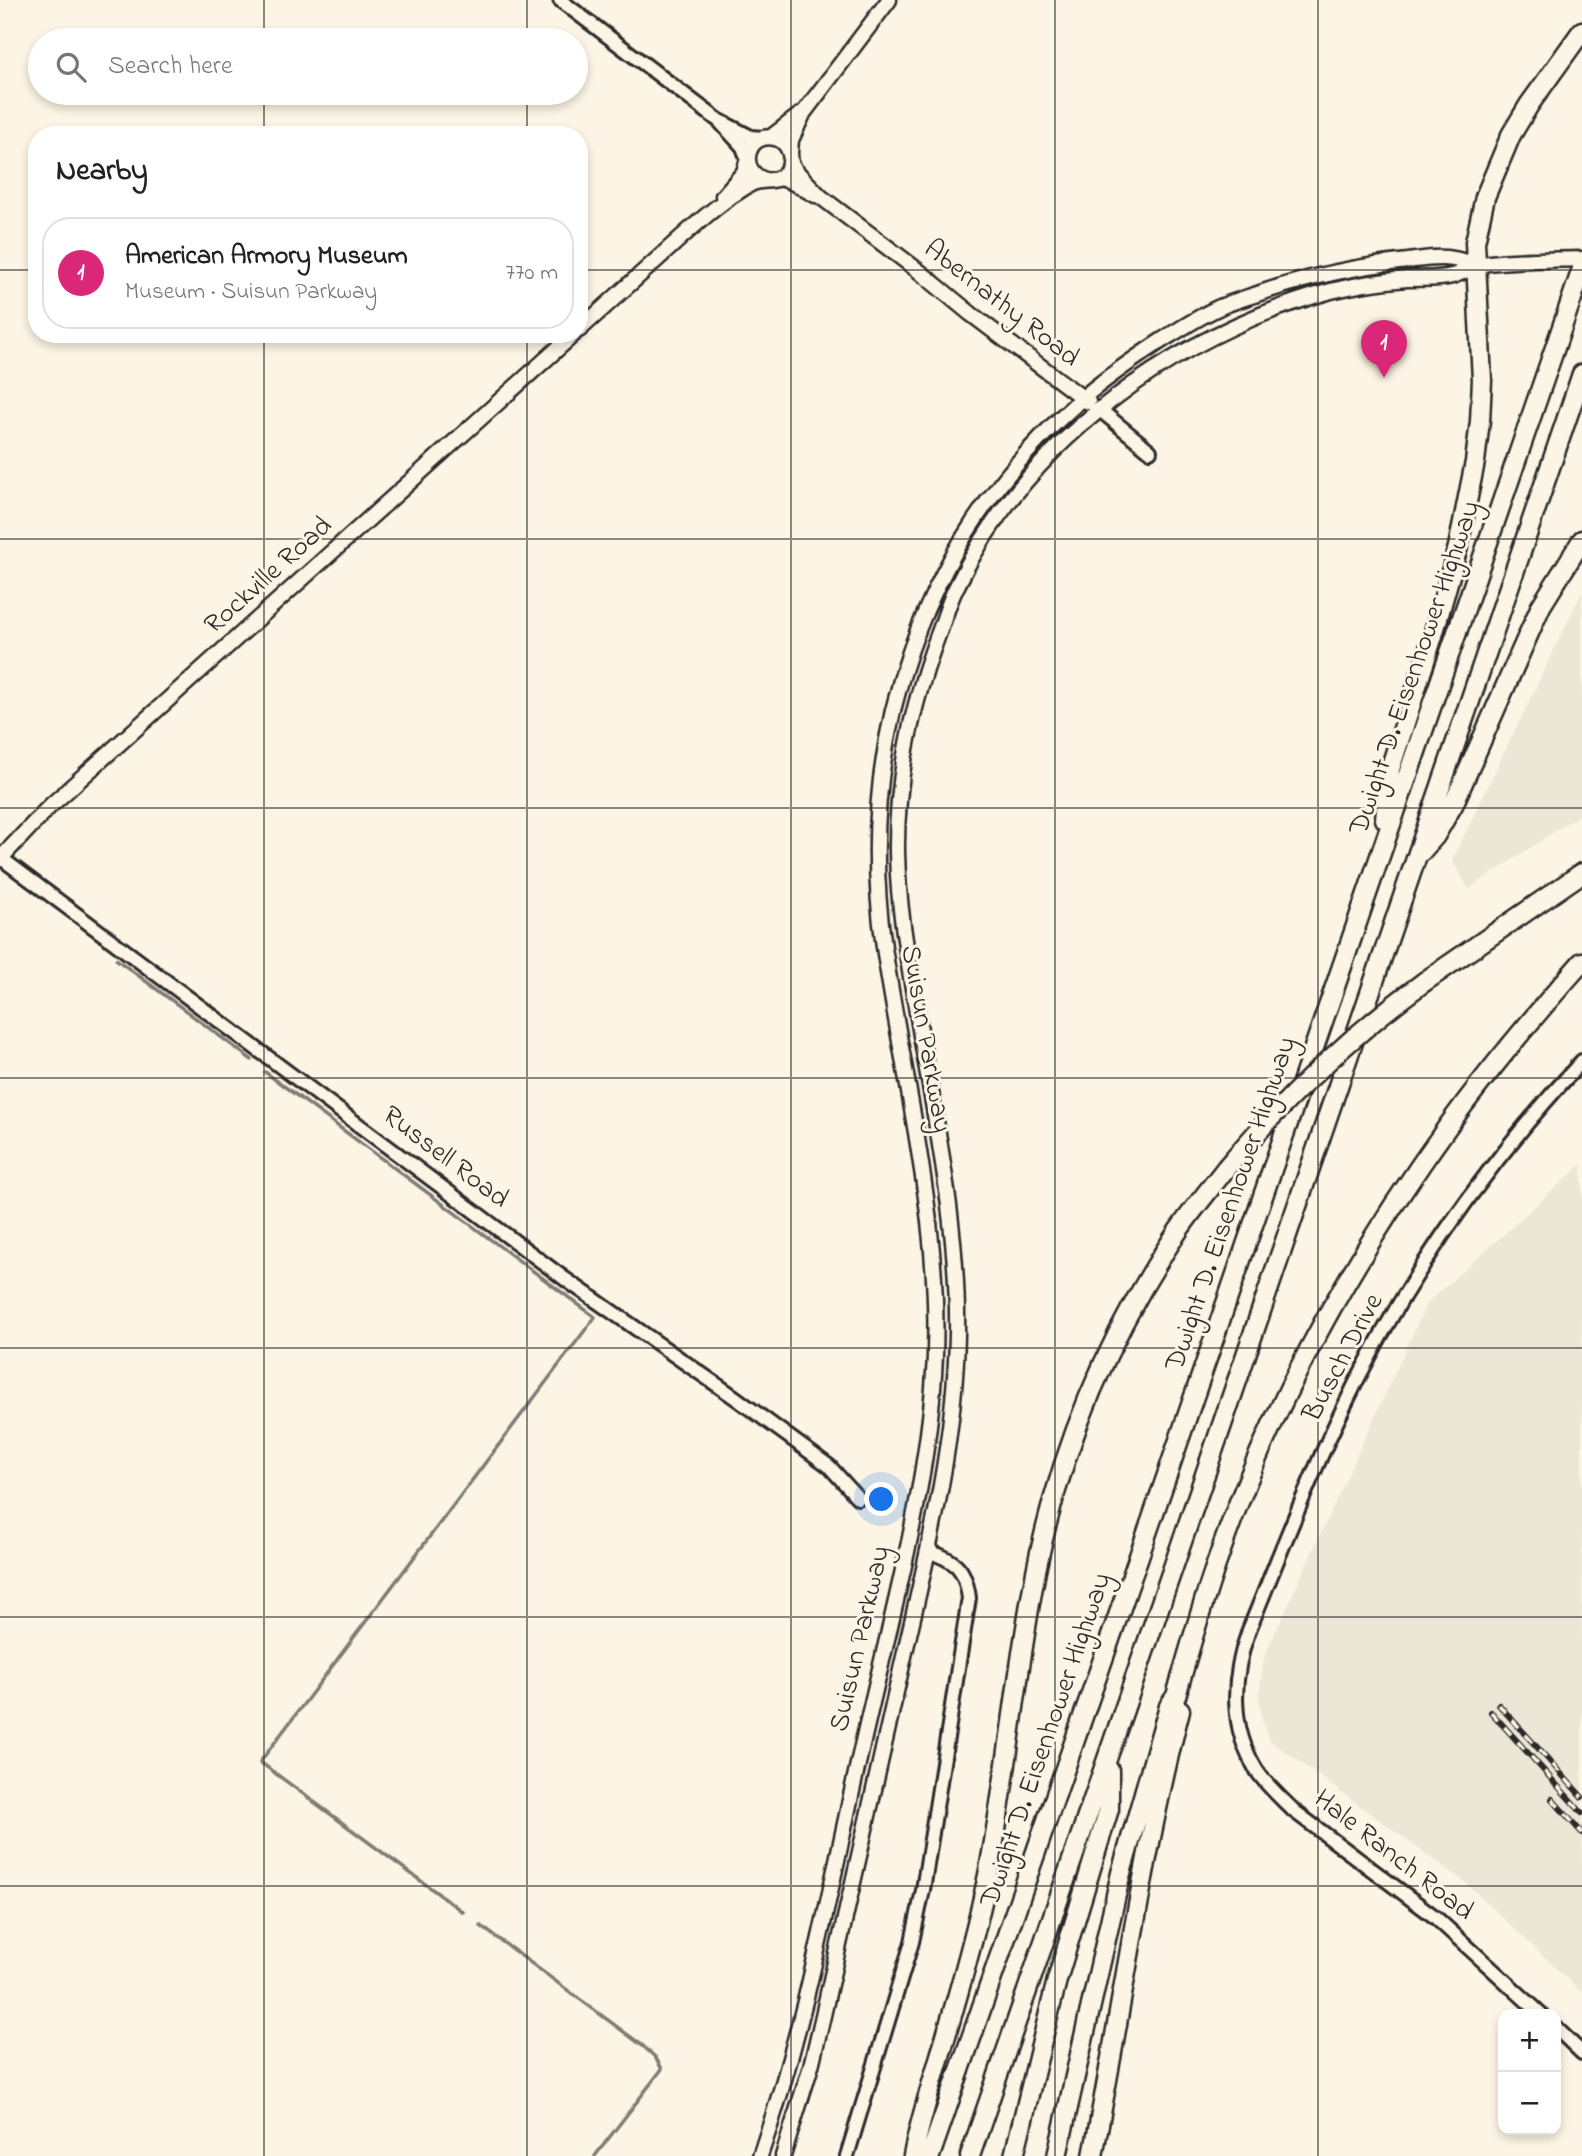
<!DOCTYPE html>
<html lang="en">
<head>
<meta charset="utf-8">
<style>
  :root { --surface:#fff; --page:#f6f6f6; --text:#222; --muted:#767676; --line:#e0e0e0; --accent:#db2777 }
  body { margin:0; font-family:"Indie Flower",sans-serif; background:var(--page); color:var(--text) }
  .controls { position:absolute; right:21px; bottom:21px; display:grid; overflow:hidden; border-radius:14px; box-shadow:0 4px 10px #0003 }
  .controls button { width:63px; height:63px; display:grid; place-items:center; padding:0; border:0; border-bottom:2px solid var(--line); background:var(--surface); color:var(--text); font:35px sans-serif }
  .you { position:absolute; left:882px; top:1500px; width:24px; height:24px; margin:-18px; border:5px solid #fff; border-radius:50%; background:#1a73e8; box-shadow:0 0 0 10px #1a73e833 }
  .badge { display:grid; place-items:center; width:46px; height:46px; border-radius:50%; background:var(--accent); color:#fff; font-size:23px; font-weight:700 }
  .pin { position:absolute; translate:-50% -58px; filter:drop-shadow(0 2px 4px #0008) }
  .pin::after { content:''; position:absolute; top:37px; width:24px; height:21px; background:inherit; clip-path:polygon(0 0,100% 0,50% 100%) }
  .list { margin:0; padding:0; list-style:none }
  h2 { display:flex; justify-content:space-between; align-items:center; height:91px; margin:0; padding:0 28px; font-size:30px }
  h2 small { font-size:23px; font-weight:400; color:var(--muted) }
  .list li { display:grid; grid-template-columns:46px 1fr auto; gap:21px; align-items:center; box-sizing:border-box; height:112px; margin:0 14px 14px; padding:0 14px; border:2px solid var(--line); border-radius:28px }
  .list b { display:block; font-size:26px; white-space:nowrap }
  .list p { margin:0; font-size:23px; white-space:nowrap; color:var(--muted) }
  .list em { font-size:23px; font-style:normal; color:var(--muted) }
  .icon { flex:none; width:38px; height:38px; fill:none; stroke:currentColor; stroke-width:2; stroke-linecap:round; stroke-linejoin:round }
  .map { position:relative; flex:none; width:1582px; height:2156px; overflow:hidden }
  .search { position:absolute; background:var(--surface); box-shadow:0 4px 10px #0003; left:28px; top:28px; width:560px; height:77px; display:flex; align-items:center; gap:18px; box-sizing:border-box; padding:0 24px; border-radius:38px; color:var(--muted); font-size:26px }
  .panel { position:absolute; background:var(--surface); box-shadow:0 4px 10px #0003; left:28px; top:126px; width:560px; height:217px; border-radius:28px }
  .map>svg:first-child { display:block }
  .built { fill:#ece6d7 }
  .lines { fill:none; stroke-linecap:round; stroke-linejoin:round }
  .stream { stroke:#7d7b74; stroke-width:3.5 }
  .minor-casing { stroke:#2b2b2b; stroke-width:18 }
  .major-casing { stroke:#2b2b2b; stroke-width:19 }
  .highway-casing { stroke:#2b2b2b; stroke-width:23 }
  .minor { stroke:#fcf5e5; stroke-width:12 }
  .major { stroke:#fcf5e5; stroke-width:14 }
  .highway { stroke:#fcf5e5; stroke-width:18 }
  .rail-casing { stroke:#2b2b2b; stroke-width:6 }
  .rail { stroke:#fcf5e5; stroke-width:3.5; stroke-dasharray:10; stroke-linecap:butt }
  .highway-bridge-casing { stroke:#2b2b2b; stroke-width:23; stroke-linecap:butt }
  .highway-bridge { stroke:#fcf5e5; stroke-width:18 }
  .grid { fill:none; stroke:#2b2b2b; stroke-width:2; stroke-opacity:0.55 }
  .labels { text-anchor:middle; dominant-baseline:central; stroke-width:6; stroke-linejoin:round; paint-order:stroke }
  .street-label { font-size:28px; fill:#2b2b2b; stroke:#fcf5e5 }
</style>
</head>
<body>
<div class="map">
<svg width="1582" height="2156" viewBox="0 0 1582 2156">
  <rect width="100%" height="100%" fill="#fcf5e5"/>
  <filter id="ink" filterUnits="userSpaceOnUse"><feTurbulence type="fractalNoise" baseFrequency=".0143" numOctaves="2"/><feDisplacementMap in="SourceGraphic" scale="14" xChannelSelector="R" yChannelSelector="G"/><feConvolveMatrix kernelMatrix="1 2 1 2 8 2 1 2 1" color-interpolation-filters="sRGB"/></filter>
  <g filter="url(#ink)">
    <path class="built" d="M1582,592V813L1469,889L1452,860Z
      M1582,1164V1993L1466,1883L1268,1739L1262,1719L1259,1696L1264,1657L1427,1303Z"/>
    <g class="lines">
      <path class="stream" d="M116,959L252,1060
        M265,1072L595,1317L260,1762L463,1912
        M481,1926L643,2046L655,2057L662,2069L595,2156"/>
      <defs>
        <path id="minor" d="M560,0L718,120L751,137L763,138
          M721,123L743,147L747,158
          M1099,409L1150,451
          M1,858L565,1279L733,1396L829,1466L858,1498
          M1541,2014L1435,1917L1294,1811C1281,1798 1267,1786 1257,1771C1229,1727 1232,1676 1249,1630C1278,1559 1305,1488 1338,1419C1400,1287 1483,1167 1582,1061
          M1556,2028L1582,2053
          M847,2156L912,1942L923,1890L969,1598C965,1567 956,1561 928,1551"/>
        <path id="major" d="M771,137L805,111L889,0
          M790,153L791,140L804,112
          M790,161L795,170L821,197L920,272L971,314L1088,402
          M778,178L788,180L815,195
          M723,196L744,172L747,162
          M579,330C607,305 635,279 663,254C686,233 708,212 733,195C740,191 748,184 756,182C767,179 778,183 786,172C795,161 790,142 775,138C747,131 736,171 765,180
          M0,859L49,807L574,334
          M760,2156C806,2023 831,1883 862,1746C888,1630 923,1507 933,1388C946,1239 906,1094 884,947C854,742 921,540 1078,402C1104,379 1132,360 1161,341C1180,329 1200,316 1220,307C1234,301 1249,297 1263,292C1311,276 1358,266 1408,261C1423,259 1439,256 1453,259C1461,260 1468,263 1475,265
          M783,2156L811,2066L822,2020C850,1897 877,1775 905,1652C929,1548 955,1443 957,1335C959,1224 934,1115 916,1006C907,955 898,904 897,852C896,778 912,705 938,635C945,618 949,600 958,584C1029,438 1177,334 1331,291C1355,285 1382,281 1407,279C1421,278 1438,280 1452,276C1463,273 1471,267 1482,264C1515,259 1549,260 1582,259"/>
        <path id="highway" d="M1385,819L1390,769L1432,639L1458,547L1475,462L1480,421L1482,380L1475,242L1485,197L1511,135L1529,105L1582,31
          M1421,852L1435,836L1453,805L1541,606L1582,540
          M1424,982L1582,873
          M913,2156C920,2119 932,2084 942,2049C959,1992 976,1933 988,1875C1006,1781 1015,1686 1032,1592C1055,1463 1105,1340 1178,1231C1193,1209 1210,1189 1226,1168
          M930,2156L1147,1533L1582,269
          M970,2156C1177,1563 1376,968 1582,374
          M1014,2156L1057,1980L1109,1809V1770
          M1057,2156L1121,1873L1169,1706L1176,1696C1189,1650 1202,1604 1218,1559C1271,1405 1353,1258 1448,1126C1489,1069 1535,1015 1582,962
          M1093,2156C1122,2007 1142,1857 1180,1710"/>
      </defs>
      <use href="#minor" class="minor-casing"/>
      <use href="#major" class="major-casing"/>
      <use href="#highway" class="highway-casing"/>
      <use href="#minor" class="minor"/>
      <use href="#major" class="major"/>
      <use href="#highway" class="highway"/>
      <defs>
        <path id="rail" d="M1499,1705L1582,1797
          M1491,1712L1582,1813
          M1552,1799L1582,1833"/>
      </defs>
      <use href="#rail" class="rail-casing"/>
      <use href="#rail" class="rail"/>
      <defs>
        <path id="highway-bridge" d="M1226,1168C1285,1098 1350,1036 1424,982"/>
      </defs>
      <use href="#highway-bridge" class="highway-bridge-casing"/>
      <use href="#highway-bridge" class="highway-bridge"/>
    </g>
  </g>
  <path class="grid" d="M264,0V40M527,0V40M791,0V2156M1055,0V2156M1318,0V2156M264,93V135M527,93V135M0,270H37M579,270H1582M264,334V2156M527,334V2156M0,539H1582M0,808H1582M0,1078H1582M0,1348H1582M0,1617H1582M0,1886H1582"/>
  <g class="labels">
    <g class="street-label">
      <text transform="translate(1001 304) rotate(38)">Abernathy Road</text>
      <text transform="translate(269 576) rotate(-42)">Rockville Road</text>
      <text transform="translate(1416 668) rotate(-71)">Dwight D. Eisenhower Highway</text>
      <text transform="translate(925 1039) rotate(80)">Suisun Parkway</text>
      <text transform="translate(445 1158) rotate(37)">Russell Road</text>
      <text transform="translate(1232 1204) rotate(-71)">Dwight D. Eisenhower Highway</text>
      <text transform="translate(1344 1358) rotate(-62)">Busch Drive</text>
      <text transform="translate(861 1639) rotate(-77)">Suisun Parkway</text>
      <text transform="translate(1047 1740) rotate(-71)">Dwight D. Eisenhower Highway</text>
      <text transform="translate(1393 1856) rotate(38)">Hale Ranch Road</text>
    </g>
  </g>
</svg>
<div class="controls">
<button>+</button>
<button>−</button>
</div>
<div class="you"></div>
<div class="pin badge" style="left:1384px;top:378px">1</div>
<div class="search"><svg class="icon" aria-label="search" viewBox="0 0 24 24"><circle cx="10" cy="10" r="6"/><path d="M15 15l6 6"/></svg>Search here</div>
<section class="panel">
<h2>Nearby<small></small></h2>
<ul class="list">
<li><span class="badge">1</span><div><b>American Armory Museum</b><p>Museum · Suisun Parkway</p></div><em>770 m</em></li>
</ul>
</section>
</div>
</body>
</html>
